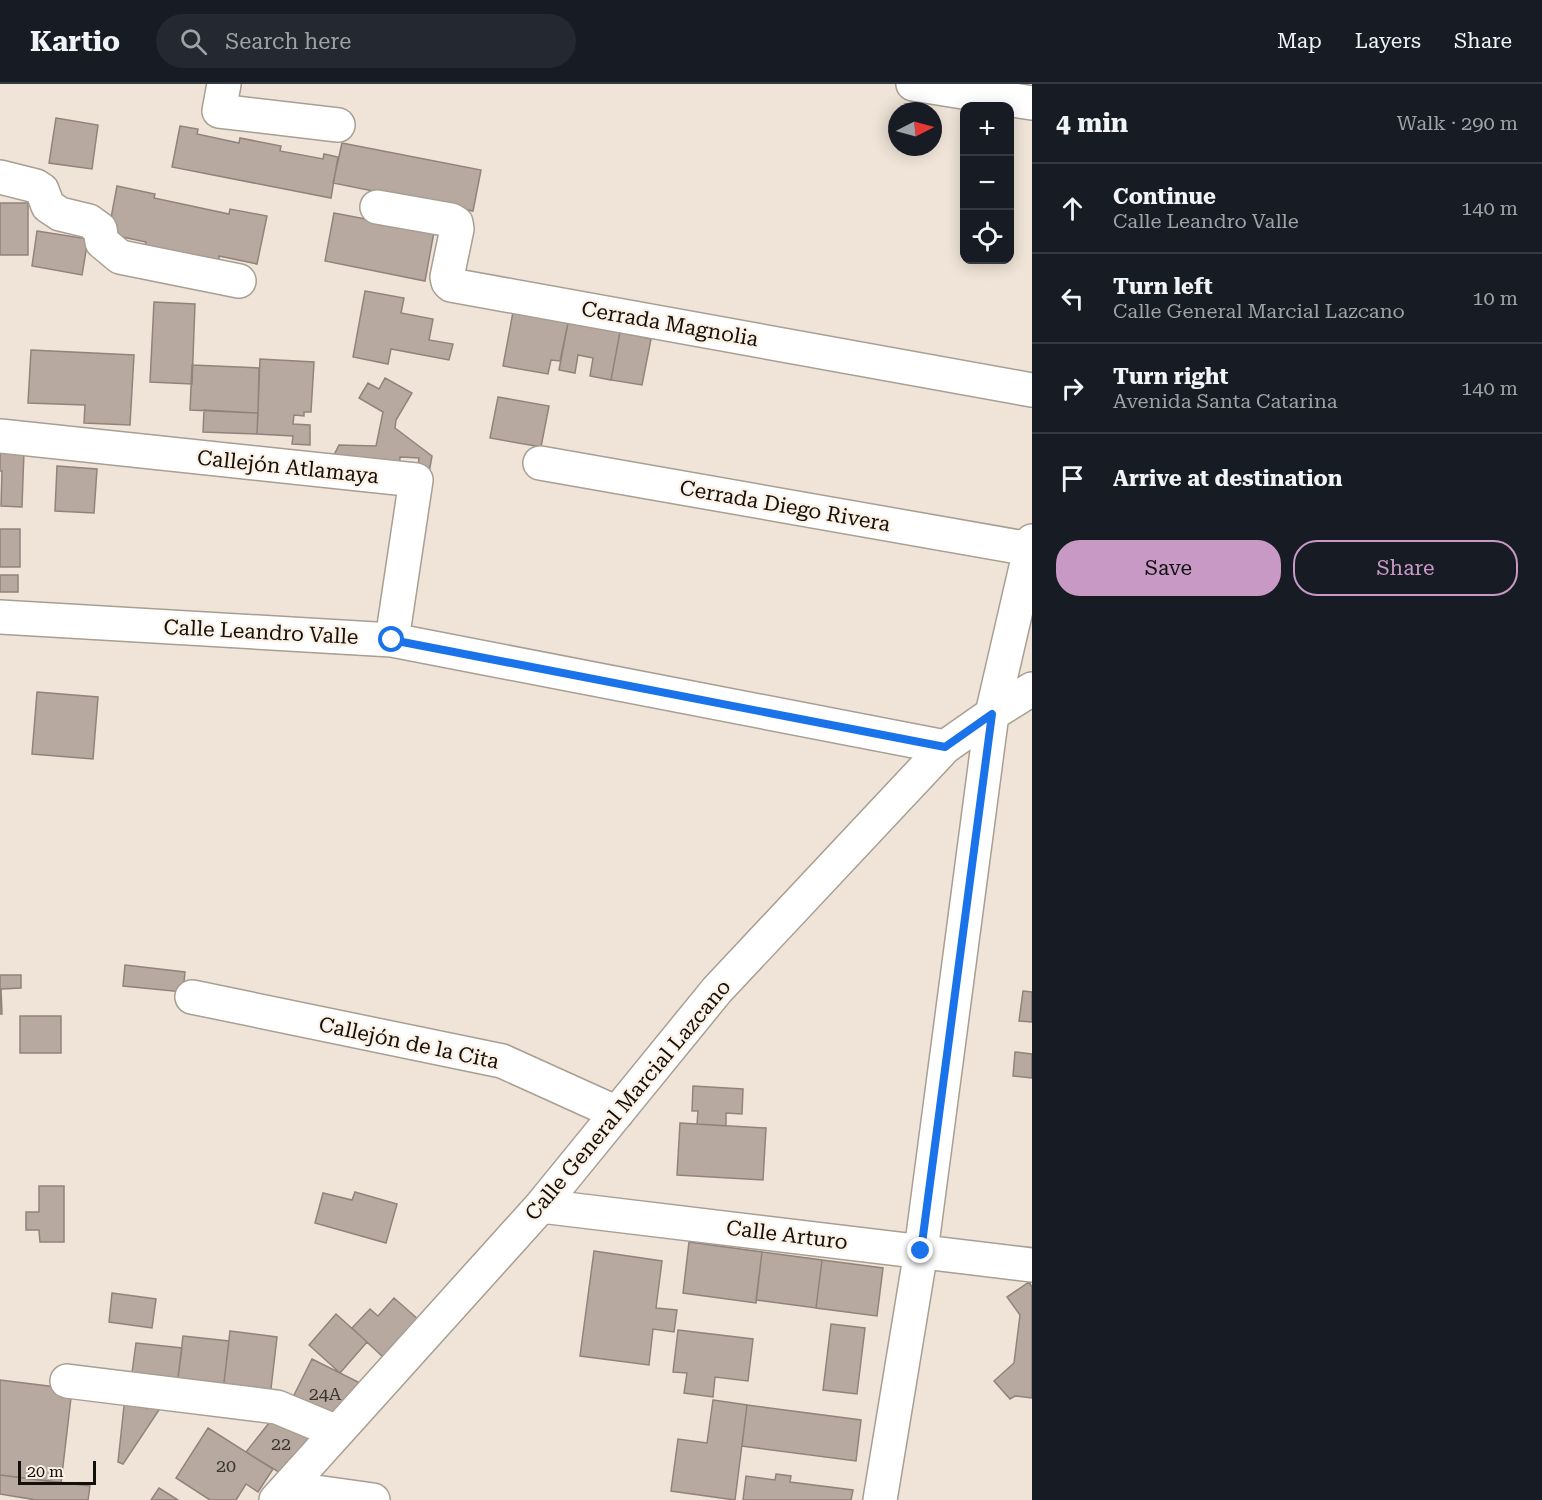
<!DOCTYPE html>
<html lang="en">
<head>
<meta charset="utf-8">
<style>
  :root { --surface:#171b24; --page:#242831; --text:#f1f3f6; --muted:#9ea1a6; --line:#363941; --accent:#c999c6 }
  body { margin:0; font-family:"Roboto Serif",serif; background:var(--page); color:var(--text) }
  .controls { position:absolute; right:18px; top:18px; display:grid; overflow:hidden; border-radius:12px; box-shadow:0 3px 15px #0003 }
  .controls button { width:54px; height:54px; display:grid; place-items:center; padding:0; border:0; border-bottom:2px solid var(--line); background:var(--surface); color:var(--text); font:30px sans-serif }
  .compass { position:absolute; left:888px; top:18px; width:54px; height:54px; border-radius:50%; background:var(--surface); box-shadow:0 3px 15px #0003; rotate:84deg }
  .scale { position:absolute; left:18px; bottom:15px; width:78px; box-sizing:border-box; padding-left:6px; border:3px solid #130f0b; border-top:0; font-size:16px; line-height:21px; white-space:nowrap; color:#130f0b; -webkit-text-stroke:4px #fcf1e4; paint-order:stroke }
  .stop { position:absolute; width:18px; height:18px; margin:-14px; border:4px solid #1a73e8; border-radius:50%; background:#fff }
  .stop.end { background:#1a73e8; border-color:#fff; box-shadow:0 2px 6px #0008 }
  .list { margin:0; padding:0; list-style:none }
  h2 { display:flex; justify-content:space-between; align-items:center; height:78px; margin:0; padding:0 24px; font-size:26px }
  h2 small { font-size:20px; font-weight:400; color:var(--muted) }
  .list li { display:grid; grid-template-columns:39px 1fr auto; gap:18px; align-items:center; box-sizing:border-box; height:90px; padding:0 24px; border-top:2px solid var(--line) }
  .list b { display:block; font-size:22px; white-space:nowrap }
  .list p { margin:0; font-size:20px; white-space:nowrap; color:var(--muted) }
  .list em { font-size:20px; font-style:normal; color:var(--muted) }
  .actions { display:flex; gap:12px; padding:18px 24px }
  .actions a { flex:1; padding:14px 0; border:2px solid var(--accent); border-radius:24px; text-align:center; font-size:21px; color:var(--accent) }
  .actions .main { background:var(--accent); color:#111 }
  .icon { flex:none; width:33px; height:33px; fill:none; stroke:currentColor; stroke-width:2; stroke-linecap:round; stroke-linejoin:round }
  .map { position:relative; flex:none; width:1032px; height:1416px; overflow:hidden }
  header { display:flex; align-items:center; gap:36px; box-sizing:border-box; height:84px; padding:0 30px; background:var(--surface); border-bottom:2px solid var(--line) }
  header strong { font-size:28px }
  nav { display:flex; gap:33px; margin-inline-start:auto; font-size:21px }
  .search { width:420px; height:54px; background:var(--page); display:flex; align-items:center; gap:15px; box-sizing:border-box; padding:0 21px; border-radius:33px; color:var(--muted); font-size:22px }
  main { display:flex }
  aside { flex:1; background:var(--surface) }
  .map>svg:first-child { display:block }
  .building { fill:#b7a9a0; stroke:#91837b; stroke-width:1.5 }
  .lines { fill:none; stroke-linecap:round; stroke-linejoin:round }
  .minor-casing { stroke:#a89e92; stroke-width:36 }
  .minor { stroke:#fff; stroke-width:33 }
  .route { stroke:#1a73e8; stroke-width:8 }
  .labels { text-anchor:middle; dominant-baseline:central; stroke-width:4.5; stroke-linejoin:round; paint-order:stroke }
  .number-label { font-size:18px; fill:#3c3630 }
  .street-label { font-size:21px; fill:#130f0b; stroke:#fcf1e4 }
</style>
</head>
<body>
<header>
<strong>Kartio</strong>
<div class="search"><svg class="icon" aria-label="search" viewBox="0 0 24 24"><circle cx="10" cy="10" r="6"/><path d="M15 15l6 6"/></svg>Search here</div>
<nav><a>Map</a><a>Layers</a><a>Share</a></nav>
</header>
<main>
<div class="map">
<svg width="1032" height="1416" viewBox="0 0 1032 1416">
  <rect width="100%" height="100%" fill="#efe4d7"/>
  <path class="building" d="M56,34L98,41L92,85L49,79Z
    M180,42L198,45L197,50L239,59L240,54L281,62L280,67L323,75L324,70L338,73L331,114L172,83Z
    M342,59L481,86L473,127L333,99Z
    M117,102L155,110L154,114L229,130L230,125L267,132L257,180L219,172V176L145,161L146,158L108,150Z
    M0,119H28V171H0Z
    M334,129L434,148L425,197L325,177Z
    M37,147L88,155L82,191L32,182Z
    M365,207L404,214L401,229L433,235L429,256L453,260L449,276L391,265L388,280L353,273Z
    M154,218L195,220L192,300L150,298Z
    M513,228L568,239L560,277L551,276L548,290L503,282Z
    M568,239L620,248L611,296L590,292L593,274L578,271L575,289L559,286Z
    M620,248L651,255L642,301L611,296Z
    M31,266L134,271L130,341L84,339L85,321L28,319Z
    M260,275L314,278L311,328H304V332L294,331L293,340L310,341V361L292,360L293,352L257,350Z
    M192,281L259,284L258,329L190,326Z
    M385,294L412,309L396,336L395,344L432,372L429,389L417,388L419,374L400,373L399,388L332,375L339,361L376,362L383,328L359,314L368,299L379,305Z
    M498,313L549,322L541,363L490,354Z
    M204,326L258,329L257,350L203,348Z
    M0,367H24L22,423L1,422L2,387H0Z
    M57,382L97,385L94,429L55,427Z
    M0,445H20V483H0Z
    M0,491H18V508H0Z
    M37,608L98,613L93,675L32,670Z
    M125,881L185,888L183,908L123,902Z
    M0,891H21V904L1,905L2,930H0Z
    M1023,907L1032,908V938L1019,937Z
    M20,932H61V969H20Z
    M1015,968L1032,970V994L1013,992Z
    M693,1002L743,1005L742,1030L726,1029V1042L697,1040L698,1027H692Z
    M680,1039L766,1044L763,1096L677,1091Z
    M39,1102H64V1158H40L39,1146H26V1128H39Z
    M355,1108L397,1120L386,1159L315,1139L323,1109L352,1116Z
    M689,1158L762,1168L756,1219L683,1209Z
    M594,1167L662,1177L656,1224L677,1226L674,1248L653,1245L649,1281L580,1272Z
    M762,1168L822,1176L816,1224L756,1216Z
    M822,1176L883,1184L877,1232L816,1224Z
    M1029,1198L1032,1203V1314L1015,1312L1010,1315L994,1297L1014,1279L1020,1231L1007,1213Z
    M112,1209L156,1215L152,1244L109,1238Z
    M394,1214L419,1236L385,1275L352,1244L370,1225L378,1232Z
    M336,1230L367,1258L340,1289L309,1261Z
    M831,1240L865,1244L857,1310L823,1306Z
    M678,1246L753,1255L748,1297L715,1293L713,1313L684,1309L687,1289L673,1288Z
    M230,1247L277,1253L270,1313L223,1307Z
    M183,1252L229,1257L223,1307L177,1302Z
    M136,1259L182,1264L177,1302L131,1296Z
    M312,1275L362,1300L333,1335L291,1317Z
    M0,1296L72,1305L61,1399L0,1391Z
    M125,1313L147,1325L150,1320L159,1326L123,1380L118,1378Z
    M713,1316L747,1321L735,1416L671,1407L678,1355L707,1359Z
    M747,1321L861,1336L856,1377L742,1362Z
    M273,1334L318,1350L282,1390L246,1368Z
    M208,1344L273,1385L258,1408L246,1400L236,1416H210L176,1394Z
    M776,1390L791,1392L790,1398L853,1406L851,1416H743L746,1392L775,1396Z
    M0,1391L90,1402L88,1416H36L0,1410Z
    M159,1404L178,1416H151Z"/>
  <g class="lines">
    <defs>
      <path id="minor" d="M224,0L219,27L338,41
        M913,0L1032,19
        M0,93L36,102L42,106L48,122L60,130L89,137L100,145L102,158L120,173L239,197
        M377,123L451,136L456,139L457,145L447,193L448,198L451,201L1032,306
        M0,352L416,396L392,556
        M540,379L1030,465
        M0,533L392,556L945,663
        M192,913L502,977L617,1029
        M541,1122L1032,1181
        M67,1297L277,1323L337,1348
        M287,1404L373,1416
        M276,1416L541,1122L717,906L945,663L992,630L1032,605
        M880,1416L921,1167L992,630L1032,457"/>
    </defs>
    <use href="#minor" class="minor-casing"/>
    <use href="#minor" class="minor"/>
  </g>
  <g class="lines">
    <path class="route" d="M392,556L945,663L992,630L921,1167"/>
  </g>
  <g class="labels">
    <g class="number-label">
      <text x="325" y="1309">24A</text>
      <text x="281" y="1359">22</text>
      <text x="226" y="1381">20</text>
    </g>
    <g class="street-label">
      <text transform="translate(670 240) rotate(10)">Cerrada Magnolia</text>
      <text transform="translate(288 383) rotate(6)">Callejón Atlamaya</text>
      <text transform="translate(785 422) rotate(10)">Cerrada Diego Rivera</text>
      <text transform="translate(261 548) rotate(3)">Calle Leandro Valle</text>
      <text transform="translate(409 959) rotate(12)">Callejón de la Cita</text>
      <text transform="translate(628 1016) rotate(-50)">Calle General Marcial Lazcano</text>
      <text transform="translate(787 1151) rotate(7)">Calle Arturo</text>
    </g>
  </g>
</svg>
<div class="controls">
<button>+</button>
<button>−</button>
<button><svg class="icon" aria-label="locate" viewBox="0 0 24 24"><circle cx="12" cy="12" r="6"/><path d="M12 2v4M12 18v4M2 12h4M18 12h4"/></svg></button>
</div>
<svg class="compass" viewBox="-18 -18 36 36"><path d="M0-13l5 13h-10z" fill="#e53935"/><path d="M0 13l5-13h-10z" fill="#9ea1a6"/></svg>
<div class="scale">20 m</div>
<div class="stop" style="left:392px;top:556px"></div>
<div class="stop end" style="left:921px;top:1167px"></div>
</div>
<aside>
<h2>4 min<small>Walk · 290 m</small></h2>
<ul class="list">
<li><svg class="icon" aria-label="ahead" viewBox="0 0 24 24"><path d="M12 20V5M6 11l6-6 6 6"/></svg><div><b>Continue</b><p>Calle Leandro Valle</p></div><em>140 m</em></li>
<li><svg class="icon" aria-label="left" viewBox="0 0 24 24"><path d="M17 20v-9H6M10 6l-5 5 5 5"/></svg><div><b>Turn left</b><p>Calle General Marcial Lazcano</p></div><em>10 m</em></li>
<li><svg class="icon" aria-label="right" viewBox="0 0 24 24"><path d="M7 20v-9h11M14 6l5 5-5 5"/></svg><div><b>Turn right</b><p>Avenida Santa Catarina</p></div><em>140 m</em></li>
<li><svg class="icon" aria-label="arrive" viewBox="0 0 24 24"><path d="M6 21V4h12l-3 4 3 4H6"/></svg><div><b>Arrive at destination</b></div></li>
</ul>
<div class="actions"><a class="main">Save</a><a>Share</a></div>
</aside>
</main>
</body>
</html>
